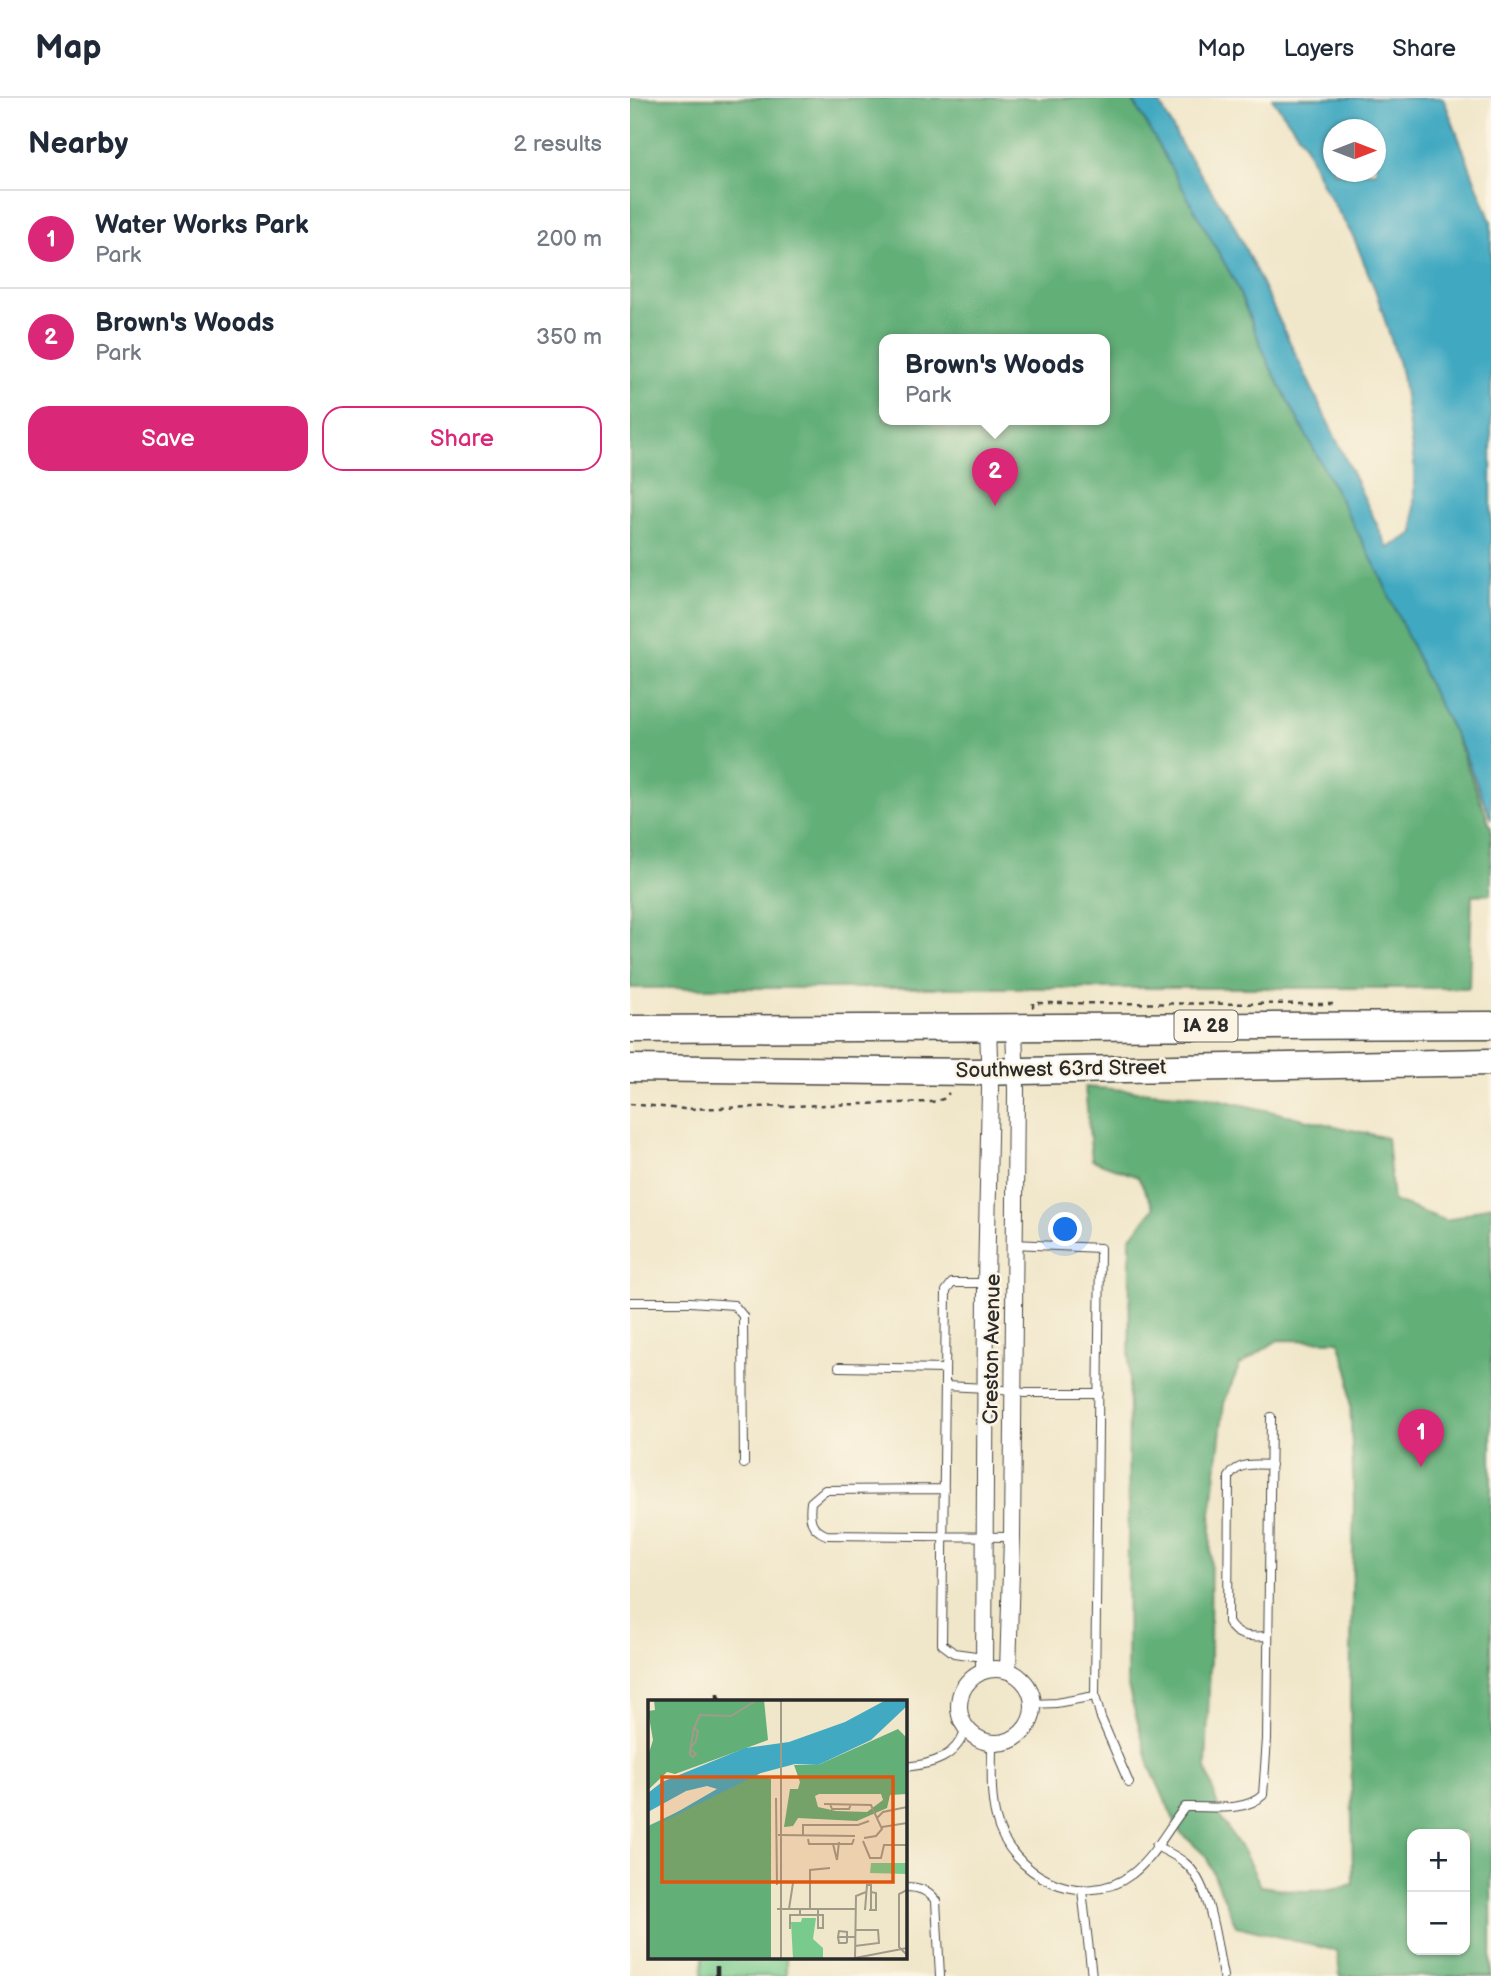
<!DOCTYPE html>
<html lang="en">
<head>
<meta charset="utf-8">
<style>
  :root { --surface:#fff; --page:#f6f6f7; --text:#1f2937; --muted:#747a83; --line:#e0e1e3; --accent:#db2777 }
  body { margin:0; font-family:"Balsamiq Sans",sans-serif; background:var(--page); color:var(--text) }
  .controls { position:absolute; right:21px; bottom:21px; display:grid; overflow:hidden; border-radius:14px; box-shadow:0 2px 5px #0004 }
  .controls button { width:63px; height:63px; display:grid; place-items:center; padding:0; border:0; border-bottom:2px solid var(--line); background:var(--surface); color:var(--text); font:35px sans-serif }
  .compass { position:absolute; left:693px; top:21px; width:63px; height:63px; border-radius:50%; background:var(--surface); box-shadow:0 2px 5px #0004; rotate:90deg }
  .you { position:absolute; left:436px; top:1132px; width:24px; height:24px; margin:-18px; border:5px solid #fff; border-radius:50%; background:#1a73e8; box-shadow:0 0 0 10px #1a73e833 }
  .badge { display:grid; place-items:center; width:46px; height:46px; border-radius:50%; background:var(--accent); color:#fff; font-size:23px; font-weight:700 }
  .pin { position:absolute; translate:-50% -58px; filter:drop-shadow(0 2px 4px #0008) }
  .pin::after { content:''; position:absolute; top:37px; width:24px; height:21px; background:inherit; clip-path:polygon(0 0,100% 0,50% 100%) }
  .popup { position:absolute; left:249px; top:236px; width:231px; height:91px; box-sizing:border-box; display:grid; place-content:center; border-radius:14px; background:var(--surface); filter:drop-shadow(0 2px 5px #0005); font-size:23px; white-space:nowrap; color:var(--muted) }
  .popup b { font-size:26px; color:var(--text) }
  .popup::after { content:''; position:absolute; left:50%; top:100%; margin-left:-14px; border:14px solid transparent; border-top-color:var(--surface) }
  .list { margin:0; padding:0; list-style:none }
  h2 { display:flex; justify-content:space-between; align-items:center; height:91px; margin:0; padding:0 28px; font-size:30px }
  h2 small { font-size:23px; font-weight:400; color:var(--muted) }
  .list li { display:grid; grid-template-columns:46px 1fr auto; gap:21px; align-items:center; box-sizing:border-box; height:98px; padding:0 28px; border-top:2px solid var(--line) }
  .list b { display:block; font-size:26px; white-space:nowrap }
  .list p { margin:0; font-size:23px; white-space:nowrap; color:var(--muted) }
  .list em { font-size:23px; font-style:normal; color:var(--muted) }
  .actions { display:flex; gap:14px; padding:21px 28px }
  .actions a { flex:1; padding:16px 0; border:2px solid var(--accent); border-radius:21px; text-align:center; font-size:24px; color:var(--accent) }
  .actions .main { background:var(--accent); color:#fff }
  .map { position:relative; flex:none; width:861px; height:1878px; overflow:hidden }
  header { display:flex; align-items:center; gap:42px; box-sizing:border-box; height:98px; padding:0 35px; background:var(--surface); border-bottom:2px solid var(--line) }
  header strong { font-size:33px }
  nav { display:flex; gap:38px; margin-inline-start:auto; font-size:24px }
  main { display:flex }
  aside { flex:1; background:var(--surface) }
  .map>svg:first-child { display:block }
  .green { fill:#79cb8d; stroke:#527b5c; stroke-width:2 }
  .forest { fill:#62af78; stroke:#466d52; stroke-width:2; fill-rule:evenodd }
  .water { fill:#41a9c1; stroke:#366a76; stroke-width:2; fill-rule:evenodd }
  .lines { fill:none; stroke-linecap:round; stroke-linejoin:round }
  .service-casing { stroke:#494743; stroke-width:10 }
  .minor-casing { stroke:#494743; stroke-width:18 }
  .primary-casing { stroke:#494743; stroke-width:29 }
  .path { stroke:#494743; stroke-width:2.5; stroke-dasharray:5 5; stroke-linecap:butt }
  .service { stroke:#fff; stroke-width:8 }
  .minor { stroke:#fff; stroke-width:16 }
  .primary { stroke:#fff; stroke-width:26 }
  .rail { stroke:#2b2b2b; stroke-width:4.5; stroke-dasharray:10 5; stroke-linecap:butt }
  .labels { text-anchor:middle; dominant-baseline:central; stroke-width:5; stroke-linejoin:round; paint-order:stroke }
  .shield { fill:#fcf5e5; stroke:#6a6863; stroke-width:2 }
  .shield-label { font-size:19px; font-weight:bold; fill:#2b2b2b }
  .street-label { font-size:21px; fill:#2b2b2b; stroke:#fcf5e5 }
  .inset-road { fill:none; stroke:#a19b8a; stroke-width:2 }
  .view { fill:#df570e; fill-opacity:0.15; stroke:#df570e; stroke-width:3.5 }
  .inset-edge { fill:none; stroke:#2b2b2b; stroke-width:3.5 }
</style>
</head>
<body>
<header>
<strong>Map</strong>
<nav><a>Map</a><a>Layers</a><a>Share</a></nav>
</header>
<main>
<aside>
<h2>Nearby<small>2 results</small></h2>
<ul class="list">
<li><span class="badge">1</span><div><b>Water Works Park</b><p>Park</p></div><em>200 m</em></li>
<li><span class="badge">2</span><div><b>Brown's Woods</b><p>Park</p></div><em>350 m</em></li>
</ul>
<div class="actions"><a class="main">Save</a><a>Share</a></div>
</aside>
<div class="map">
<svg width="861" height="1878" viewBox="0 0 861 1878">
  <rect width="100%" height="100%" fill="#fcf5e5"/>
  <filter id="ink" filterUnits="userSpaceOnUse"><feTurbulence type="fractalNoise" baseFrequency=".0143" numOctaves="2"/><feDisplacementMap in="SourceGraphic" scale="14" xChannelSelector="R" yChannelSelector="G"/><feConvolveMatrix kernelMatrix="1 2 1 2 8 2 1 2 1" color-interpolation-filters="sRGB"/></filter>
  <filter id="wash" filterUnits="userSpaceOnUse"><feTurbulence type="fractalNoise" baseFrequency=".00686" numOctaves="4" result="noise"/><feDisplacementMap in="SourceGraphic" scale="28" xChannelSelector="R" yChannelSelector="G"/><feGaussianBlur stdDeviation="1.57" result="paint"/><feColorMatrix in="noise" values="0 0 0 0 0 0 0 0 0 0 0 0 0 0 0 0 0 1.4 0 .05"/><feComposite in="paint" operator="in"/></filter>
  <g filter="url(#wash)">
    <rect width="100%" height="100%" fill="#f0e6c9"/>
    <path class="green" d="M73,1859H156V1878H72Z"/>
    <path class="forest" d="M0,0H501L631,220L769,493L861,730V796L842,797L839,890H0ZM255,242H475V322H255Z
      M455,989L574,998L757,1040L763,1103L817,1123L861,1107V1878H710L707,1853L606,1828L576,1758L549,1733L520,1669L497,1585L500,1140L524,1110L508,1079L462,1062ZM648,1242L709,1243L719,1275L724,1403L720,1598L723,1786C690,1796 665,1794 631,1788L613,1753L592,1722L576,1670L580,1566L581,1416L594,1305L609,1268ZM782,1736H835V1852H782Z"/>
    <path class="water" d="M502,0H527L552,48L603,125L758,450L784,435V365L772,276L746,194L724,140L692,86L674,44L642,0H813L814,2L861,124V721L832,650L802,593L749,475L639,267L605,184ZM704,32H746V74H704Z"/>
  </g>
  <g filter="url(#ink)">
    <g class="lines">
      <defs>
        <path id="service" d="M384,1146L470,1150L465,1598L471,1620L499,1685
          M0,1204H60L104,1207L113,1218L114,1366
          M209,1269L315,1271
          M315,1288L357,1290L395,1295H469
          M314,1391L195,1392L181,1404C179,1421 180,1430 196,1437L382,1439
          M638,1538C622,1539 606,1540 598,1524L599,1379C608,1364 625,1366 641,1367
          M353,1559L324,1555L312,1546L316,1193L322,1185H356
          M403,1606L426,1605L465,1598
          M362,1645C362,1669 360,1697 366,1720C380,1777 452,1814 502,1776C524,1759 538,1730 555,1709C580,1708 614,1715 633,1697L637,1641L641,1319
          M275,1669C304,1666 325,1660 336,1631
          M526,1748C536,1753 547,1758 555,1765C581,1786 586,1846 593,1878
          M275,1789C289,1789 297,1792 306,1803L310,1878
          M452,1792L462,1878"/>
        <path id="minor" d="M329 1608a37 37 0 1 1 74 0a37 37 0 1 1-74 0Z
          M354,1573L356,1185L360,991L358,929
          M378,1573L382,1439L386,992L384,929"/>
        <path id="primary" d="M0,931L861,927
          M0,970L344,974L861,964"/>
      </defs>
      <use href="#service" class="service-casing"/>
      <use href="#minor" class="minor-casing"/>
      <use href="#primary" class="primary-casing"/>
      <path class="path" d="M403,910V905L703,906
        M0,1006L54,1011L302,1004L313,1001L319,995"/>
      <use href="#service" class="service"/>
      <use href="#minor" class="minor"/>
      <use href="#primary" class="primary"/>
      <path class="rail" d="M88,1603V1595
        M87,1878V1859"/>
    </g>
  </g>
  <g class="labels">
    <rect class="shield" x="544.5" y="912.5" width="63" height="31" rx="5"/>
    <g class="shield-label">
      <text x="576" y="928">IA 28</text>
    </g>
    <g class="street-label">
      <text transform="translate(431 971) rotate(-1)">Southwest 63rd Street</text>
      <text transform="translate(362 1251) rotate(-89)">Creston Avenue</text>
    </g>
  </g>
  <g transform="translate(18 1602)">
    <rect width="259" height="259" fill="#f0e6c9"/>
    <path d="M223,163H259V174L222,173ZM154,218H168L165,239L175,248V259H145L143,222H153Z" fill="#79cb8d"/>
    <path d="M6,0H116L120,40L27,74L19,72L0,90V56L5,40L0,11L7,10ZM250,29L259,38V94L242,95L239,108L209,121L150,118L145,126L136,127L142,89H150L152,82L146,65H170ZM171,94H233L235,100L219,112L188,111L170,107L167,96ZM107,75L123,79V259H0V126Z" fill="#62af78" fill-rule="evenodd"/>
    <path d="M238,0H259V6L223,40L170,65L147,64L113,73L0,129L69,89L59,86L38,91L0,112V93L14,82L97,48L141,42L197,22Z" fill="#41a9c1"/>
    <path class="inset-road" d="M133,0V259M43,47L48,41L50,31L46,28M42,49L48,54L45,57L42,55V51L46,28L52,15L83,16L109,0M128,98L129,185M176,104L223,105L234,129L228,136L216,138M182,104L184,109H201L203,104M229,118L235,112L259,107M234,127L259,123M130,135L207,136M155,135V125H210L221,121M160,139L161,144H204L206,139M215,141L222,158H233L236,145H259M185,144L189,160L191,142M259,190L251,194V247L259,255M129,209H207M141,209L145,183M152,209V215H175V228H170V209M162,209V170L182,168M217,210L219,185H223V210M221,210H228V193L223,192M142,229V215H152M190,237L191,243H198L199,242V232L191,231L190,237H207M207,246L231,243L230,230H207M207,258L259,248M207,259L208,196L218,192"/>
    <path class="view" d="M14,77H245V182H14Z"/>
    <rect width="259" height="259" class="inset-edge"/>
  </g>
</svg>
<div class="controls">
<button>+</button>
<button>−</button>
</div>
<svg class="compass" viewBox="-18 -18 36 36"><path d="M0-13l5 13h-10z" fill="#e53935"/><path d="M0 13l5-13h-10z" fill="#747a83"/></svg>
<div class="you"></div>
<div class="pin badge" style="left:791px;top:1369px">1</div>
<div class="pin badge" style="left:365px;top:408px">2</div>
<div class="popup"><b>Brown's Woods</b>Park</div>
</div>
</main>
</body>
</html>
